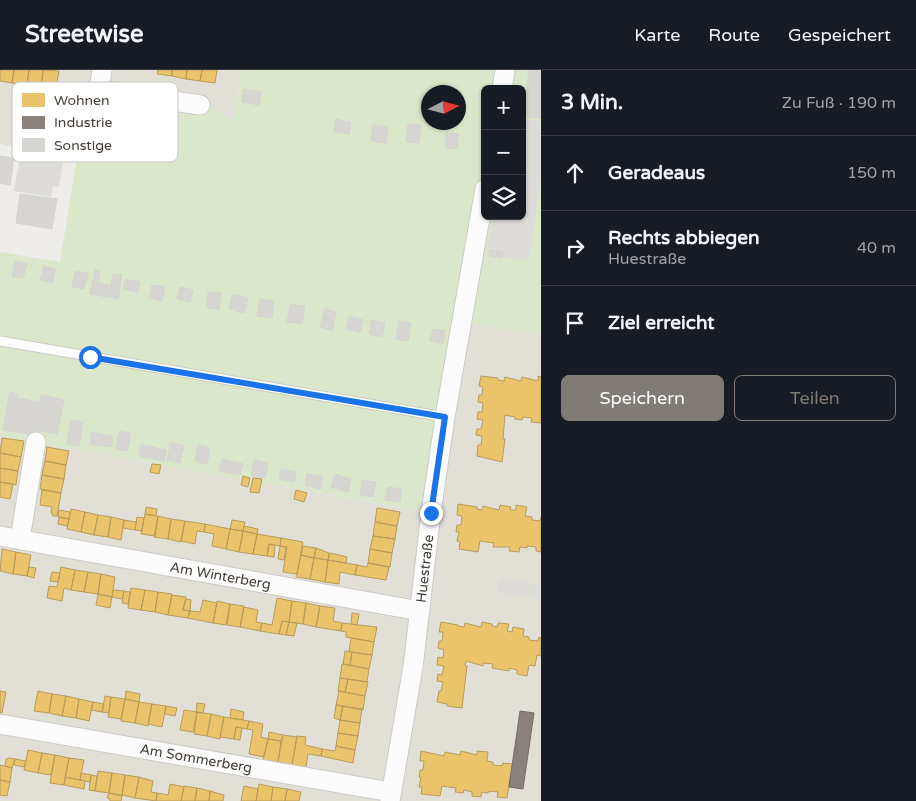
<!DOCTYPE html>
<html lang="de">
<head>
<meta charset="utf-8">
<style>
  :root { --surface:#171b24; --page:#20242c; --text:#f1f3f6; --muted:#9ea1a6; --line:#363941; --accent:#807b75 }
  body { margin:0; font-family:"Varela Round",sans-serif; background:var(--page); color:var(--text) }
  .controls { position:absolute; right:15px; top:15px; display:grid; overflow:hidden; border-radius:8px; box-shadow:0 1px 4px #0004 }
  .controls button { width:45px; height:45px; display:grid; place-items:center; padding:0; border:0; border-bottom:1px solid var(--line); background:var(--surface); color:var(--text); font:25px sans-serif }
  .compass { position:absolute; left:421px; top:15px; width:45px; height:45px; border-radius:50%; background:var(--surface); box-shadow:0 1px 4px #0004; rotate:84deg }
  .stop { position:absolute; width:15px; height:15px; margin:-11px; border:4px solid #1a73e8; border-radius:50%; background:#fff }
  .stop.end { background:#1a73e8; border-color:#fff; box-shadow:0 1px 5px #0008 }
  .list { margin:0; padding:0; list-style:none }
  h2 { display:flex; justify-content:space-between; align-items:center; height:65px; margin:0; padding:0 20px; font-size:21px }
  h2 small { font-size:16px; font-weight:400; color:var(--muted) }
  .list li { display:grid; grid-template-columns:32px 1fr auto; gap:15px; align-items:center; box-sizing:border-box; height:75px; padding:0 20px; border-top:1px solid var(--line) }
  .list b { display:block; font-size:19px; white-space:nowrap }
  .list p { margin:0; font-size:16px; white-space:nowrap; color:var(--muted) }
  .list em { font-size:16px; font-style:normal; color:var(--muted) }
  .actions { display:flex; gap:10px; padding:15px 20px }
  .actions a { flex:1; padding:11px 0; border:1px solid var(--accent); border-radius:8px; text-align:center; font-size:18px; color:var(--accent) }
  .actions .main { background:var(--accent); color:#fff }
  .icon { flex:none; width:28px; height:28px; fill:none; stroke:currentColor; stroke-width:2; stroke-linecap:round; stroke-linejoin:round }
  .map { position:relative; flex:none; width:541px; height:731px; overflow:hidden }
  header { display:flex; align-items:center; gap:30px; box-sizing:border-box; height:70px; padding:0 25px; background:var(--surface); border-bottom:1px solid var(--line) }
  header strong { font-size:24px }
  nav { display:flex; gap:28px; margin-inline-start:auto; font-size:18px }
  main { display:flex }
  aside { flex:1; background:var(--surface) }
  .map>svg:first-child { display:block }
  .residential { fill:#e2dfd7 }
  .green { fill:#dbe7cb; fill-rule:evenodd }
  .parking { fill:#dedcd9 }
  .homes { fill:#e9c46a; stroke:#b89c5a }
  .industry { fill:#8a817c; stroke:#756d67 }
  .building { fill:#d8d6d2; stroke:#d6d4cf }
  .lines { fill:none; stroke-linecap:round; stroke-linejoin:round }
  .lane-casing { stroke:#cccbc7; stroke-width:11 }
  .street-casing { stroke:#cccbc7; stroke-width:21 }
  .lane { stroke:#fcfcfc; stroke-width:9 }
  .street { stroke:#fcfcfc; stroke-width:19 }
  .route { stroke:#1a73e8; stroke-width:6 }
  .labels { text-anchor:middle; dominant-baseline:central; stroke-width:5; stroke-linejoin:round; paint-order:stroke }
  .street-label { font-size:14px; fill:#443e36; stroke:#fff }
  .key { fill:#fff; stroke:#c7c5c3; stroke-width:1 }
  .key-label { font-size:14px; fill:#443e36 }
</style>
</head>
<body>
<header>
<strong>Streetwise</strong>
<nav><a>Karte</a><a>Route</a><a>Gespeichert</a></nav>
</header>
<main>
<div class="map">
<svg width="541" height="731" viewBox="0 0 541 731">
  <rect width="100%" height="100%" fill="#eeede9"/>
  <path class="residential" d="M0,0H242L233,50L210,38L85,15L73,88L0,74Z
    M463,252L541,265V731H0V366L430,443Z"/>
  <path class="green" d="M242,0H541V265L463,253L431,443L0,366V182L60,192L87,26L211,38L233,50ZM485,19H522V146H485ZM428,22H458V52H428Z"/>
  <path class="parking" d="M522,49L539,51L541,60V107L529,191L487,185L492,146H522Z
    M21,80L64,87L59,117L53,116L51,127L14,121Z
    M499,508L541,515V529L497,522Z"/>
  <path class="homes" d="M0,0H14L12,13L0,11Z
    M14,0H29L27,15L12,13Z
    M29,0H43L41,17L27,15Z
    M43,0L59,1L56,19L41,17Z
    M158,0H172V6L157,4Z
    M172,0H187L186,9L172,6Z
    M187,0H202L200,11L186,9Z
    M202,0H217L215,13L200,11Z
    M481,306L498,308V310L504,311L505,307L521,311L522,307L538,311V306L541,307V353L531,352L532,348L523,347L522,350L515,349V347L505,345L503,369H505L502,392L477,386L478,375H481L482,366L476,365L477,359H481L483,350L477,349L478,342H482L483,333L478,332L479,325H482L483,317L479,316Z
    M2,368L24,371L21,387L0,383Z
    M47,377L69,381L66,395L45,391Z
    M0,383L21,387L18,401L0,398Z
    M45,391L66,395L64,409L42,405Z
    M152,394L161,395L159,404L150,402Z
    M0,398L18,401L16,415L0,412Z
    M42,405L64,409L61,423L40,419Z
    M243,406L250,408L248,417L241,415Z
    M253,408L262,409L259,423L250,422Z
    M0,412L13,414L10,429L0,427Z
    M42,420L61,423L57,446H53L51,442L52,437L40,435Z
    M296,420L307,423L304,432L294,429Z
    M458,434L477,437V439L482,440L483,436L499,440L500,435L511,437L510,440H516V435L527,437L525,446L532,447V450L540,451L541,447V482L536,481V477L527,476V478L520,477L519,482L509,481L510,477H493L494,473L480,471L478,482L459,479L460,472L457,471L459,462H456L457,455H461L462,446L457,445Z
    M146,437L157,439L156,446L145,444Z
    M377,438L400,442L397,456L375,452Z
    M71,439L85,442L81,462L67,459Z
    M59,440L70,442L69,449L58,447Z
    M85,442L98,445L94,465L81,462Z
    M145,444L158,446L155,466L141,464Z
    M98,445L111,447L108,467L94,465Z
    M158,446L171,449L168,469L154,467Z
    M59,447L69,449L67,456L58,454Z
    M111,447L124,450L121,470L108,467Z
    M137,447L144,448L142,461L135,460Z
    M171,449L185,451L181,472L168,469Z
    M124,450L136,452L135,460L123,458Z
    M232,450L245,452L243,461L230,459Z
    M185,451L205,454L204,462L197,461L195,474L181,471Z
    M375,452L397,456L395,469L373,466Z
    M205,454L230,459L226,479L212,476L214,464L204,462Z
    M244,456L258,459L257,464L243,461Z
    M230,459L243,461L239,482L226,479Z
    M243,461L257,464L253,484L239,482Z
    M257,464L281,468L280,476L269,474L267,486L253,484Z
    M373,466L395,469L392,483L370,479Z
    M281,468L303,472L297,504L283,502L287,477L280,476Z
    M269,474L275,475L274,487L267,486Z
    M280,476L286,477L284,490L278,489Z
    M303,476L316,478L314,488L301,485Z
    M316,478L329,483L328,490L314,488Z
    M2,479L16,482L13,504L0,501Z
    M370,479L392,483L390,497L368,493Z
    M16,482L31,485L27,506L13,504Z
    M330,483L347,487L346,493L328,490Z
    M301,485L314,488L310,509L296,507Z
    M314,488L328,490L325,512L310,509Z
    M328,490L357,495L355,505L340,502L339,514L325,512Z
    M368,493L389,497L386,510L355,505L357,495L367,497Z
    M29,497L36,498L34,508L27,506Z
    M61,497L75,500L71,520L64,518L62,531L47,528L49,516L57,517Z
    M75,500L88,502L84,522L71,520Z
    M52,502L60,503L58,512L50,511Z
    M88,502L101,504L98,524L84,522Z
    M101,504L115,507L112,527L98,524Z
    M131,518L145,520L141,540L128,538Z
    M113,520L124,521L122,529L112,527Z
    M145,520L158,522L155,542L141,540Z
    M124,521L130,522L128,534L122,533Z
    M158,522L172,524L168,545L155,542Z
    M98,524L112,527L110,538L96,535Z
    M172,525L186,527L183,540L190,541L188,548L168,545Z
    M277,528L292,531L289,552L282,551L279,564L260,561L262,553L272,555Z
    M186,529L191,530L190,541L183,540Z
    M203,530L217,533L213,553L188,548L190,541L200,542Z
    M217,531L230,534L226,555L213,553Z
    M292,531L306,533L303,554L289,552Z
    M306,533L320,536L316,557L303,554Z
    M230,534L244,536L240,557L227,555Z
    M320,536L335,538L333,551L342,553L341,561L316,557Z
    M244,537L258,540L256,552L262,553L260,561L240,557Z
    M352,543L359,544L357,555L351,554Z
    M282,551L289,552L286,565L279,564Z
    M289,552L297,553L294,566L286,565Z
    M441,552L458,555V556L464,557L465,553L481,557L482,552L492,554V556L497,557L498,553L509,554L507,561L512,562L513,557L524,559L523,566L529,567V570L538,571L539,567L541,568V586L537,585L535,596L529,595L527,606L517,604V600L509,598V601L492,598L493,594L483,593V596L466,591L465,596H467L462,638L447,636V634L437,632L439,621H441L443,612L437,611L438,604L442,605L444,596L437,595L438,587L443,588L444,580L438,578L439,571H442L443,562H439Z
    M342,553L377,557L374,572L346,567V562L341,561Z
    M351,568L374,572L372,585L349,582Z
    M345,581L352,582L350,595L343,594Z
    M352,582L372,585L369,599L350,595Z
    M342,594L369,599L367,612L340,608Z
    M340,608L348,609L345,622L338,621Z
    M348,609L368,612L365,626L345,622Z
    M0,621L6,622L2,643H0Z
    M38,621L52,624L49,643L34,641Z
    M126,621L140,624L139,632L125,629Z
    M339,621L365,626L363,640L336,635Z
    M52,624L66,626L62,646L49,643Z
    M66,626L79,629L76,648L62,646Z
    M105,626L111,627L109,643L102,642Z
    M111,627L125,629L121,649L108,647Z
    M79,629L93,632L89,651L76,648Z
    M125,629L139,632L135,653L121,651Z
    M93,632L104,634L102,642L91,640Z
    M139,632L152,634L148,656L135,653Z
    M197,633L205,634L203,643L196,642Z
    M152,634L166,636L162,657L148,654Z
    M336,635L343,636L340,650L334,648Z
    M166,636L177,638L175,646L165,644Z
    M343,636L362,639L360,653L340,650Z
    M231,639L244,642L243,650L230,648Z
    M184,640L197,642L193,662L180,660Z
    M197,642L211,644L207,666L194,664Z
    M211,644L224,647L220,669L207,666Z
    M224,647L249,651L247,659L236,657L234,669L220,667Z
    M340,650L360,653L358,666L338,663Z
    M249,651L263,654L261,667L268,669L264,687L249,684L253,660L247,659Z
    M236,657L242,658L240,670L234,669Z
    M269,662L283,665L281,671L268,669Z
    M338,663L358,666L355,680L336,676Z
    M283,665L297,667L292,695L278,692Z
    M297,666L306,667L305,675L322,679L321,686L308,684L306,697L292,695Z
    M268,669L281,671L278,692L263,690Z
    M336,676L355,680L353,693L321,686L322,679L335,681Z
    M28,680L42,683L38,703L24,700Z
    M421,681L444,686L445,682L460,685L461,681L477,685V681L488,682L487,691L493,692V695L502,696L503,693L512,694L507,728L497,727L498,722L489,721L488,723L482,722L481,727L472,726V722L464,720L463,723L455,722L456,718L442,716L440,726L421,724L422,717H419L421,707H419L420,700H423L424,691H420Z
    M42,683L55,685L51,705L38,703Z
    M55,685L69,688L64,715L50,713Z
    M9,688L15,689L12,698L5,696L6,689Z
    M69,688L84,690L80,710L65,707Z
    M15,689L26,691L24,697L14,695Z
    M0,695L12,698L10,712L0,710Z
    M98,701L112,703L109,723L95,721Z
    M81,703L91,705L90,712L80,710Z
    M112,703L125,705L122,725L109,723Z
    M91,705L97,706L95,721L89,720Z
    M125,705L139,707L135,728L122,725Z
    M65,707L85,711L84,719L64,715Z
    M139,707L153,711L151,722L157,723L156,731L135,728Z
    M0,710L10,712L7,726L0,725Z
    M170,714L184,717L181,731H156L157,723L168,725Z
    M259,714L273,717L271,731H256Z
    M184,716L197,718L195,731H181Z
    M244,716L258,719L256,731H241Z
    M273,717L287,719L285,731H271Z
    M197,718L210,721L209,731H195Z
    M287,719L301,722L299,731H285Z
    M210,721L224,725L223,731H209Z
    M109,723L122,726L121,731H110V729L107,728Z"/>
  <path class="industry" d="M520,641L534,643L523,719L509,717Z"/>
  <path class="building" d="M529,0H541V42L524,40Z
    M244,19L261,22L259,35L242,32Z
    M524,40L541,42V49L523,46Z
    M336,49L351,52L349,64L334,62Z
    M408,54L421,55L419,73L406,72Z
    M373,55L388,57L386,73L371,71Z
    M446,62L459,64L457,79L445,78Z
    M0,86L14,88L10,115L0,113Z
    M20,124L57,129L52,159L16,153Z
    M490,180L503,182L502,188L489,186Z
    M15,191L27,194L23,208L12,206Z
    M44,196L55,199L52,213L40,210Z
    M95,200L100,201L98,213L111,216L113,204L122,205L118,229L90,224Z
    M75,201L88,203L84,219L72,217Z
    M125,209L140,212L138,222L123,219Z
    M152,215L165,217L162,231L149,228Z
    M180,217L193,220L190,232L177,229Z
    M208,222L221,223L219,239L207,238Z
    M233,224L248,228L244,243L229,239Z
    M260,229L274,231L272,248L257,246Z
    M290,234L305,236L302,254L287,252Z
    M325,239L336,242L332,260L320,257Z
    M349,247L363,250L360,262L346,259Z
    M372,250L385,253L382,267L369,264Z
    M399,251L411,253L408,271L396,269Z
    M433,259L445,261L443,274L430,271Z
    M10,322L17,324L16,328L40,332L38,343L7,337Z
    M41,325L64,330L57,364L37,360L36,365L3,360L7,337L38,343Z
    M71,350L83,352L79,376L67,374Z
    M119,361L131,363L127,381L116,379Z
    M92,362L113,366L111,377L90,374Z
    M171,373L184,376L180,393L167,390Z
    M141,375L166,380L164,391L139,386Z
    M198,375L210,378L207,394L195,391Z
    M222,389L243,394L240,405L219,401Z
    M254,390L268,393L265,408L251,406Z
    M281,399L296,402L294,412L279,409Z
    M307,404L323,406L321,419L305,416Z
    M335,404L351,409L348,422L331,417Z
    M362,410L376,412L373,427L360,425Z
    M388,417L402,419L400,432L385,430Z"/>
  <g class="lines">
    <defs>
      <path id="lane" d="M0,271L445,347"/>
      <g id="street">
        <path d="M102,0L99,20L200,35"/>
        <path d="M502,19L505,0"/>
        <path id="s1" d="M0,466L420,541"/>
        <path d="M20,469L36,372"/>
        <path id="s2" d="M0,654L391,722"/>
        <path id="s3" d="M390,731L413,597L431,443L445,347L485,119"/>
      </g>
    </defs>
    <use href="#lane" class="lane-casing"/>
    <use href="#street" class="street-casing"/>
    <use href="#lane" class="lane"/>
    <use href="#street" class="street"/>
  </g>
  <g class="lines">
    <path class="route" d="M90,287L445,347L431,443"/>
  </g>
  <g class="labels">
    <g class="street-label">
      <text stroke="none"><textPath href="#s3" startOffset="235">Huestraße</textPath></text>
      <text stroke="none"><textPath href="#s1" startOffset="224">Am Winterberg</textPath></text>
      <text stroke="none"><textPath href="#s2" startOffset="199">Am Sommerberg</textPath></text>
    </g>
  </g>
  <rect x="12" y="12" width="166" height="80" rx="8" class="key"/>
  <rect x="22" y="23" width="23" height="14" fill="#e9c46a"/>
  <rect x="22" y="46" width="23" height="13" fill="#8a817c"/>
  <rect x="22" y="68" width="23" height="14" fill="#d8d6d2"/>
  <g class="key-label">
    <text x="54" y="35">Wohnen</text>
    <text x="54" y="57">Industrie</text>
    <text x="54" y="80">Sonstige</text>
  </g>
</svg>
<div class="controls">
<button>+</button>
<button>−</button>
<button><svg class="icon" aria-label="layers" viewBox="0 0 24 24"><path d="M12 4l9 5-9 5-9-5zM3 14l9 5 9-5"/></svg></button>
</div>
<svg class="compass" viewBox="-18 -18 36 36"><path d="M0-13l5 13h-10z" fill="#e53935"/><path d="M0 13l5-13h-10z" fill="#9ea1a6"/></svg>
<div class="stop" style="left:90px;top:287px"></div>
<div class="stop end" style="left:431px;top:443px"></div>
</div>
<aside>
<h2>3 Min.<small>Zu Fuß · 190 m</small></h2>
<ul class="list">
<li><svg class="icon" aria-label="ahead" viewBox="0 0 24 24"><path d="M12 20V5M6 11l6-6 6 6"/></svg><div><b>Geradeaus</b></div><em>150 m</em></li>
<li><svg class="icon" aria-label="right" viewBox="0 0 24 24"><path d="M7 20v-9h11M14 6l5 5-5 5"/></svg><div><b>Rechts abbiegen</b><p>Huestraße</p></div><em>40 m</em></li>
<li><svg class="icon" aria-label="arrive" viewBox="0 0 24 24"><path d="M6 21V4h12l-3 4 3 4H6"/></svg><div><b>Ziel erreicht</b></div></li>
</ul>
<div class="actions"><a class="main">Speichern</a><a>Teilen</a></div>
</aside>
</main>
</body>
</html>
